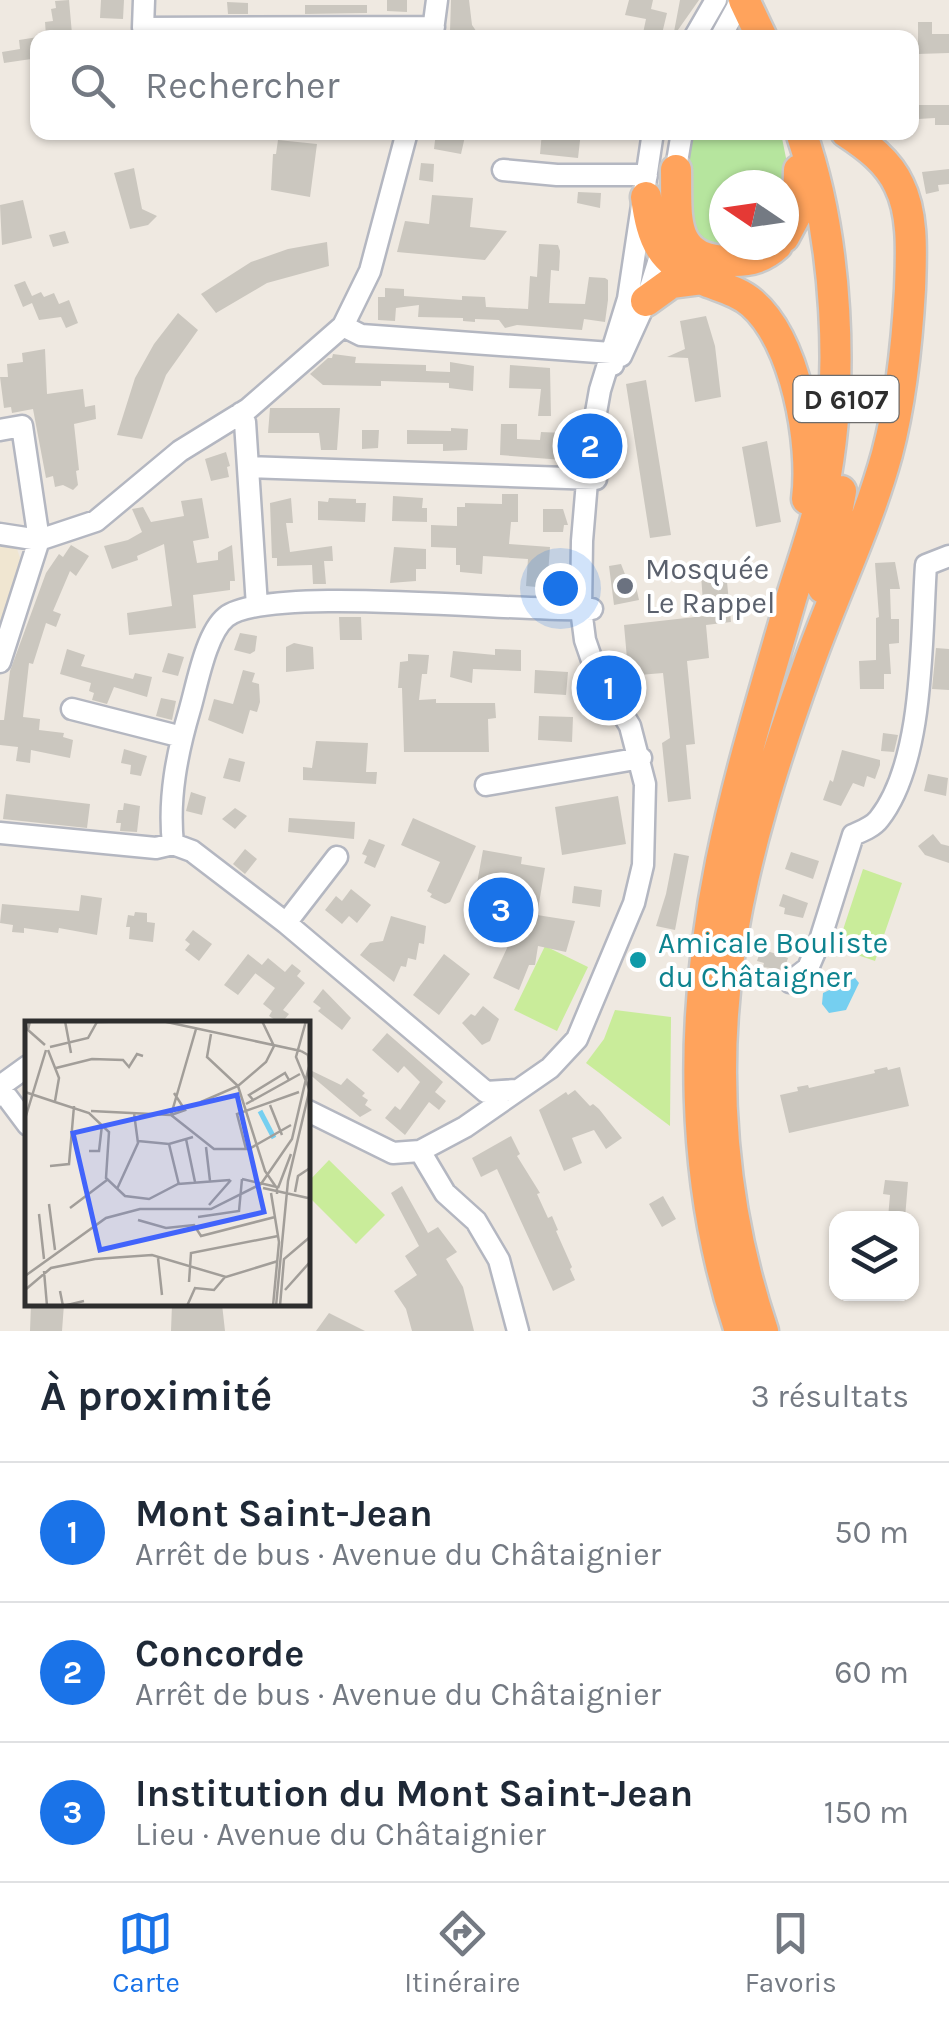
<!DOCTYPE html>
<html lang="fr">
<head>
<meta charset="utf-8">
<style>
  :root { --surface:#fff; --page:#f2f2f3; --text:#1f2937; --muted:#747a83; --line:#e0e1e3; --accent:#1a73e8 }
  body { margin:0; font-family:Karla,sans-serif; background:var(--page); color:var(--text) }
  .controls { position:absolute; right:30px; bottom:30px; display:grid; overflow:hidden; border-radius:20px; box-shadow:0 2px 8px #0004 }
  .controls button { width:90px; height:90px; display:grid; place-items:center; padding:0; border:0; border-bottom:2px solid var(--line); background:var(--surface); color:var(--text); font:50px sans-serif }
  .compass { position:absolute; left:709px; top:170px; width:90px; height:90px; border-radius:50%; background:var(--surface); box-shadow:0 2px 8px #0004; rotate:283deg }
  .you { position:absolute; left:560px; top:588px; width:35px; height:35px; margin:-25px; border:8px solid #fff; border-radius:50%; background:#1a73e8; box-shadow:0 0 0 15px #1a73e833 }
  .badge { display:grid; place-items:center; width:65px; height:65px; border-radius:50%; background:var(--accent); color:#fff; font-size:32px; font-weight:700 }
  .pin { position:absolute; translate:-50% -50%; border:5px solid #fff; box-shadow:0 2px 10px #0006 }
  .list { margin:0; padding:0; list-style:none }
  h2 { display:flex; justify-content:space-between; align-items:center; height:130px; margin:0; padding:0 40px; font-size:42px }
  h2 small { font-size:32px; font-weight:400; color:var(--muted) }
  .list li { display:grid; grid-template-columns:65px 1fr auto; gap:30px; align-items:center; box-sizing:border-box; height:140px; padding:0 40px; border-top:2px solid var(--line) }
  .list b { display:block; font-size:38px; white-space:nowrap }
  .list p { margin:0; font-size:32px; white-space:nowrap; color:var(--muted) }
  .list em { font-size:32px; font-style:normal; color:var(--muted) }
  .icon { flex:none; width:55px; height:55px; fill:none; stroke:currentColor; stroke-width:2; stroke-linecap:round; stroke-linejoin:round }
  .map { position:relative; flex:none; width:949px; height:1331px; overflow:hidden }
  .search { position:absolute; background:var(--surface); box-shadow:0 2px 8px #0004; left:30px; right:30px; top:30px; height:110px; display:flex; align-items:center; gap:25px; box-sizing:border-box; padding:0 35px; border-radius:20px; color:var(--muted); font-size:38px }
  .sheet { height:550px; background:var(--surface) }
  nav { display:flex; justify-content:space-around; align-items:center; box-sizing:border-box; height:140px; border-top:2px solid var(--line); background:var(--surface); font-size:28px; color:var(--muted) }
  nav a { display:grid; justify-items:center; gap:5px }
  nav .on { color:var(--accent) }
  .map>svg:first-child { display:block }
  .education { fill:#f0e6d1 }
  .green { fill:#b6e59e }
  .pitch { fill:#c9ec9a }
  .water { fill:#75cff0 }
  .building { fill:#cbc7bf }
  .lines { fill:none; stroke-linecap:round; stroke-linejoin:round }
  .minor-casing { stroke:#b4b7c1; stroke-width:25 }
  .highway-casing { stroke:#c9c9c9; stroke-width:35 }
  .minor { stroke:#fff; stroke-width:20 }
  .highway { stroke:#ffa35c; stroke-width:30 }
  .worship-dot { fill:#6b7280; stroke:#fff; stroke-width:4 }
  .culture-dot { fill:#0f9aa8; stroke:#fff; stroke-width:4 }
  .labels { text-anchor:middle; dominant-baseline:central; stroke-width:8; stroke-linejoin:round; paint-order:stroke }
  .shield { fill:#fff; stroke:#6d6d6d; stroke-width:2.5 }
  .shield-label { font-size:28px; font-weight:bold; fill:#2e2e2e }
  .worship-label { font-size:30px; fill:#5b616d; stroke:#fff; text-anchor:start }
  .culture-label { font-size:30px; fill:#0d838f; stroke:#fff; text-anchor:start }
  .inset-river { fill:none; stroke:#75cff0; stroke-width:5 }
  .inset-road { fill:none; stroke:#a29e99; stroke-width:2.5 }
  .view { fill:#4264fb; fill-opacity:0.15; stroke:#4264fb; stroke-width:5 }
  .inset-edge { fill:none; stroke:#2e2e2e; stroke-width:5 }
</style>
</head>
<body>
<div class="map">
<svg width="949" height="1331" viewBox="0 0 949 1331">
  <rect width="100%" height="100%" fill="#efe9e1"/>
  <path class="education" d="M0,545L16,546L22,564L0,626Z"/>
  <path class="green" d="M693,133H781L788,168L784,185H724V245H756L722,249L693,237L685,187Z"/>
  <path class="pitch" d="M863,869L902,883L875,961L837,948Z
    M545,946L588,967L557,1031L514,1010Z
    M615,1010L671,1017L670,1126L586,1063L604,1039Z
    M329,1160L385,1215L356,1244L308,1196V1182Z"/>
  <path class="water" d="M855,978L859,983L846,1010L829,1013L822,1004L823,993Z"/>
  <path class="building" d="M69,0L72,34L46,36L45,22L53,21L51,9L56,8L55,1Z
    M101,0H124L123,19L100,18Z
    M387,0H407V12L387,11Z
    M451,0H469L472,25L481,38L450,31Z
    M629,0H653L651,9L667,13L661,38H642L646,19L625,15Z
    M680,0H699L673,37Z
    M227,2L248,3V14H228Z
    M305,5H367V13L305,14Z
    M918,22H932V34H949V53L918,54Z
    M38,37V58L4,63L2,52L20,49L19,40Z
    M918,105H949V125H935V118L918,119Z
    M436,132H466L461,154L434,149Z
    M542,132H581L578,158L540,154Z
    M278,140L317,144L310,197L271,190L273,154H276Z
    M421,163L434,164L433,182L419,180Z
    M134,168L142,209L157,216L148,225L130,229L114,173Z
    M949,169V184L938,185L939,191L926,194L922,172Z
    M578,192L601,193L600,208L577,203Z
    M432,195L473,198L470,227L507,231L485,260L397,252L405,221L429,224Z
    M23,200L32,238L2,245L0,205Z
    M65,231L69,243L53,247L49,235Z
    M327,242L329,266L267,283L216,313L201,294L251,262L288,249Z
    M539,244L558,245L560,251L559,271L551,270L549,303L585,304L589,277L605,278L608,280V300L605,322L584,319L582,330L517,325L505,328L499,320L475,319V322L463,321V318L418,317L419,305L396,308L395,321L378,320V297H385V288L404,289V296L462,300V296L485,297L486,307L528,309L530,276L537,277Z
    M25,281L32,296L41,292L44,297L54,293L59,304L69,300L78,323L66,328L61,317L39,320L32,303L23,307L14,285Z
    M178,313L198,330L166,375L142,439L117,435L135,378L154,344Z
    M706,316L715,346L721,397L695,402L688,358L667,357L685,349L680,321Z
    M45,349L47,394L83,389L85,407L95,405L96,419L74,424L79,470L76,471L78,485L73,490L63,485L55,487L53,476L46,478L33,409L12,413L11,407L4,408L0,377H8L7,364L23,362L22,353Z
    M333,354L356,357L355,363L426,365V371L450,372V362L474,366L473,391L449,388V383L381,381V386L323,385L310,374L328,358H332Z
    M510,365L550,368L551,416H538L541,389L509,388Z
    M646,380L671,535L650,538L626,384Z
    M270,408H340L337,450H321L319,433H268Z
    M501,424H517V439L540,440L541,432L564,433L563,460L500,455Z
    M451,428L468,429L467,450L443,451V444H407V430L451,431Z
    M362,430H379L378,448L362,449Z
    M767,441L781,522L756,527L742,447Z
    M226,452L230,466L227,467L229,477L211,481L205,459Z
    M502,494H518V522H511L509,544L550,547L547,588L526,586L528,559L483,556L482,574L460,572V565H456V548L431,547V525L457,526V507H465V503L502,504Z
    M393,496L423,498L422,508H427V522L392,521Z
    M202,498L209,538L193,541L197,563L218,560V552L232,545L235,581H230V590L193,595L196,628L129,635L127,613L172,606L164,544L137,556L138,560L112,569L104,546L128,540L142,532L132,509L143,507L151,522L184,516L181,501Z
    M291,498L293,523H286L290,552L332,546L333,561H324L326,584H313L312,565L277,566V558H272L270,503Z
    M329,498L356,499V503H366L365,522L318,520V501L328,502Z
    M543,509H563L568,525H564L563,532H543Z
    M71,545L89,556L76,576L70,571L53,611L61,614L56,627L46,623L33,664L29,663L23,717L40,719L39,730L64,733L63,737L73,740L70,758L31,750L30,763L16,761L18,747L0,745V720H4L10,671L46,573L59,554L63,557Z
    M394,547L426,549V569H416V581L390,583Z
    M895,562L900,589H890L891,619H899V643L889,644L891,674H884V689H860L859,661L876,660V618L879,617L875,563Z
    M621,564L628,582H635L639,600L614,605L609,566Z
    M726,572L731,622L706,625L709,658L687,661L695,744L686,745L691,799L668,802L662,743L670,738L663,673L639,675V669L628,670L624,625L704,616L701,575Z
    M339,617H361L362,640H340Z
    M240,633L257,636L255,651L250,654L234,650Z
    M294,643L313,647L314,669L286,672V647Z
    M936,648L949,649V690L932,689Z
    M67,649L85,655L81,666L133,679L135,673L152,677L147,697L114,687L107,704L92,700L94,693L89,691L91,683L60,674Z
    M495,649L521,650V671L473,669L472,683L450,677L453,651L495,655Z
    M168,653L184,657L178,676L162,672Z
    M408,654L429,655L427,674H422L419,700L436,699V703H495L496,718L488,719L489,752H404L402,688H398L400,662L408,661Z
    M243,670L255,673L252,682L259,684L260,702L257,712L250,710L243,734L208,720L214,699L233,704Z
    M535,670L568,672L566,695L534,693Z
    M161,698L176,701L172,720L156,716Z
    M539,716L573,717L572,742L538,740Z
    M883,733L898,735L894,752L881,751Z
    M316,741L368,743L366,772H377L376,784L303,780V767L312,768Z
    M124,749L147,756L141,776L130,774L131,765L121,763Z
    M842,750L880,760V765L875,779L867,776L864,787L853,783L841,806L823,800L830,780L833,782Z
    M229,758L245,762L240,782L223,778Z
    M928,774L948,778L946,796L924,791Z
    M191,792L206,797L202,815L186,811Z
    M6,794L90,804L87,828L3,819Z
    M618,796L626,844L562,855L555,807Z
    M124,803L140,806L137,832L120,831L121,823H116L118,810H123Z
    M235,808L247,816L235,829L222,819Z
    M289,818L355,822L354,839L288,832Z
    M413,818L476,846L450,902L445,904L430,897L432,894L427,891L440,862L401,845Z
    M933,834L941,844L949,846V863L925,855L918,846Z
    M369,839L385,845L375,868L364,863L367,856L362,854Z
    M245,849L257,859L245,874L233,864Z
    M483,850L522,857L521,864L545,868L537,915L575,921L566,952L538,946L535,965H529L519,990L493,978L522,916L518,913L503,932L480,928L485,901L474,900Z
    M791,852L819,861L813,879L785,869Z
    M674,853L689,856L675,930L656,926L666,894Z
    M574,886L602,890L600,907L572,903Z
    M351,889L371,905L357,923L349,916L342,924L325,910L336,896L342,901Z
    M783,894L808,903L803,918L784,914L785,908L779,906Z
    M81,895L102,898L97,935L59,928L58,933L24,928V933L12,932L13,925L0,923L2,904L79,911Z
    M135,912L147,913V922L155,923L153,942L129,939L130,927H126L128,915L134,916Z
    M391,916L426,926L424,944L419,943L416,960L408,958L406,967L401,966L394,982L360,955L370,943L383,941Z
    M193,930L212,944L199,961L185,950L190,944L185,940Z
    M761,949L788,958L784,970L763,967L764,963L757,961Z
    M248,954L262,965L238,995L224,985Z
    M444,954L470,974L439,1015L413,995Z
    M268,958L285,972L292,964L301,971L297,976L305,983L283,1010L289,1014L281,1024L269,1016L272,1011L263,1004L275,988L255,973Z
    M323,989L351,1018L342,1030L318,1011L321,1008L313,1002Z
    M483,1006L499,1019L490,1041L482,1045L462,1023L471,1014L475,1016Z
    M387,1033L443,1082L435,1092L446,1101L439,1110L429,1102L405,1135L385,1118L395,1106L400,1110L420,1082L404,1066L398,1073L372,1050Z
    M887,1067L888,1070L900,1067L909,1106L789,1133L780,1095L798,1091L797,1087L808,1085L809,1088L875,1073L874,1070Z
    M308,1069L341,1085L347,1078L365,1093L362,1096L368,1100L365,1105L372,1110L360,1117L308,1073Z
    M575,1090L590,1106L593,1104L599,1109L622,1138L606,1149L594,1130L572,1138L582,1163L564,1171L539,1110L566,1092L568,1095Z
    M511,1136L520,1154L517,1156L540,1193L537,1194L548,1218L552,1216L558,1230L556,1231L572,1267L570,1269L575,1280L553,1291L497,1169L481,1177L472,1158Z
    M885,1180L908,1182L905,1218H888L890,1195L883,1194Z
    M402,1186L428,1233L438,1227L457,1252L446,1259L463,1287L474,1331H412L406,1309L394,1291L417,1275L405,1256L419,1246L391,1193Z
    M663,1196L676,1219L662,1227L649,1204Z
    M31,1304H64L62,1331H30Z
    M172,1304H222L225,1331H171Z
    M329,1313L365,1331H316Z"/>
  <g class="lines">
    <defs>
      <path id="minor" d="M144,0L143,28L434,27
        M432,38L437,0
        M694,38L716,0
        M720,38L741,0
        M503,170L557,175H647
        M674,180L682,132
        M343,326L361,335L611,353L613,365
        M621,356L646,301L664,243
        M241,413L245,422L257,606
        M0,430L22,426L39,540L0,662
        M248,467L596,479
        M0,534L39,540L96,521L180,451L248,409L343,326L370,271L407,132
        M72,709L182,737
        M486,785L641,758
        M0,833L156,848L173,844L192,851L286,923L486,1092L516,1090
        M173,844C168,798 177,753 190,709C197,685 206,633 226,617C267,584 525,613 592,609
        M286,923L337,857
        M790,982L808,968L820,940L853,835C862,831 873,827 879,819C925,761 921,637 926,565L949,556
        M0,1086L28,1066
        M0,1095L7,1097L28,1125
        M308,1111L393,1153L420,1151L465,1127L550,1068L577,1039L634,903L643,865L645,784L630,726L595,669L585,640L581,609L582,541L590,446L600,390L628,299L653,132
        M420,1151L445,1193L476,1221L499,1260L518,1331"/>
      <path id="highway" d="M744,0L762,38
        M676,170C677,218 669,262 733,261C751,261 764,257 777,245
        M646,197C652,241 661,262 703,280C720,287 738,291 752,303C796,341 814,444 807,499
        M784,237L798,211L799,170
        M646,301L671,283L702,279
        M823,588L841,491
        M740,1331C689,1180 690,1016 721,862C739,773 766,686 791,599C802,563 815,528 823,491C845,380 838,239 801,132
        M763,1331C722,1210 711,1077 730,950C744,854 775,758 808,666C833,595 867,527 887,454C901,401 907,343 910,289C911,256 914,215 899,185C888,161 867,146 846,132"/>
    </defs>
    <use href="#minor" class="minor-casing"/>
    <use href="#highway" class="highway-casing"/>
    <use href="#minor" class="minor"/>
    <use href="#highway" class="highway"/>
  </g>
  <circle class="worship-dot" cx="625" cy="586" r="10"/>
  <circle class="culture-dot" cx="638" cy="960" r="10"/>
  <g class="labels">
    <rect class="shield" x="793.5" y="376" width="105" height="46" rx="8"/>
    <g class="shield-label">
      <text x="846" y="399">D 6107</text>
    </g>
    <g class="worship-label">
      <text x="645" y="569">Mosquée<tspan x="645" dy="34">Le Rappel</tspan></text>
    </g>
    <g class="culture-label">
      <text x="658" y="943">Amicale Bouliste<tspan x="658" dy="34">du Châtaigner</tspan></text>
    </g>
  </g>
  <g transform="translate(25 1021)">
    <rect width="285" height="285" fill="#efe9e1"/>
    <path class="inset-river" d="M235,90L249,117"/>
    <path class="inset-road" d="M5,0L3,9L20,24M40,0L46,32M137,0L276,30M281,0L271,36L285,70M186,13L182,36L213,65L240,150L251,166M25,26L63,17L72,1L121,0M23,29L34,57L30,80M31,47L67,38L98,39L104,46L112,33L118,35M0,71L30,81M229,80L224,74L260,52L264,59M30,81L64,92L84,111L81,157L100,175L124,178L153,163L205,159M176,81L213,65L241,41L249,25L237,0M221,83L275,53M245,84L257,114M66,90L146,94L189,128H224L266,104M146,94L171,8M146,94L160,89L149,72M0,98L21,29M161,118L170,161M113,120L144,123L168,116M144,123L154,164M181,126L185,160M221,128L212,93L274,71M64,130H74L77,104M25,145L44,143L49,85M217,158L252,166V173M238,167L283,177M253,167L266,133M92,168L113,122L109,92M270,171L273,155L285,147M246,172L254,221L248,285M24,183L30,229M184,184L206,159M45,187L82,159M14,193L19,238M173,196L214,190L217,158M113,199L141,207L169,204L176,215L250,196M133,237L137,274M19,250L22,285M0,255L81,197L115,188H186L236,163L267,118L284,45L283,34L276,30M164,261L166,232L253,215M0,269L26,247L70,238L127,234L201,256L253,240M260,269L285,241M35,270L38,285L59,280M162,285L170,267L189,269L200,256M251,285L263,160L285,67M255,285L259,238L285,216"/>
    <path class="view" d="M212,74L239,191L75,229L48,112Z"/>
    <rect width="285" height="285" class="inset-edge"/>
  </g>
</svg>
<div class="controls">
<button><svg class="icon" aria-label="layers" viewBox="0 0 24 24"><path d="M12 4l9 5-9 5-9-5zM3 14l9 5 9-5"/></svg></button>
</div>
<svg class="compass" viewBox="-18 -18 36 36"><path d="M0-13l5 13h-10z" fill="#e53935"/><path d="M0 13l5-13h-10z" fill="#747a83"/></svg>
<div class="you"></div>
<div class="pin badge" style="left:609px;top:688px">1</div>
<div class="pin badge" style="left:590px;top:446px">2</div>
<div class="pin badge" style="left:501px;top:910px">3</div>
<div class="search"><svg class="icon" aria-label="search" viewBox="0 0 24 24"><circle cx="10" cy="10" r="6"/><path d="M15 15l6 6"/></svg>Rechercher</div>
</div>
<section class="sheet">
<h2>À proximité<small>3 résultats</small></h2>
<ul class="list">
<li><span class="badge">1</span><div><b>Mont Saint-Jean</b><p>Arrêt de bus · Avenue du Châtaignier</p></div><em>50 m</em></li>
<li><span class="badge">2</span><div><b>Concorde</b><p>Arrêt de bus · Avenue du Châtaignier</p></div><em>60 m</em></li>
<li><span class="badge">3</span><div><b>Institution du Mont Saint-Jean</b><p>Lieu · Avenue du Châtaignier</p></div><em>150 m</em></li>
</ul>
</section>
<nav>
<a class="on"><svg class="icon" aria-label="map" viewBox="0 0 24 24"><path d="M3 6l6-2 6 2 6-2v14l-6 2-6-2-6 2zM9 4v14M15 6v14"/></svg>Carte</a>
<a><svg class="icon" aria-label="directions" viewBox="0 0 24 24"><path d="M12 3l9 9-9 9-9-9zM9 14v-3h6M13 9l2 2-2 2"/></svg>Itinéraire</a>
<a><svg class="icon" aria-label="saved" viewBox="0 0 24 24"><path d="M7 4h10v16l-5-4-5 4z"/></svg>Favoris</a>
</nav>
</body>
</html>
